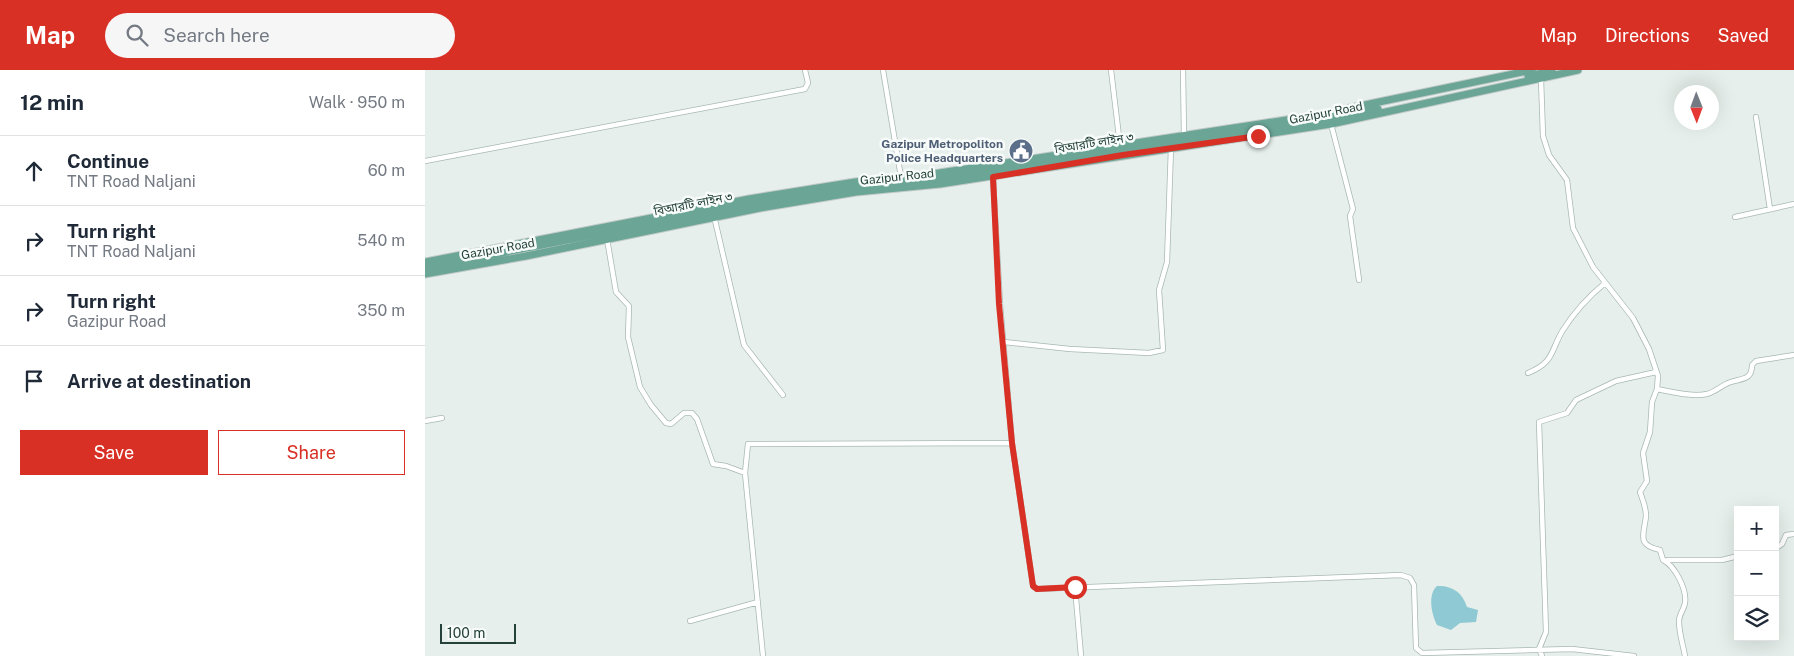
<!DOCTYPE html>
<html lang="en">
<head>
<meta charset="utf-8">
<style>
  :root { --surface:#fff; --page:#f6f6f7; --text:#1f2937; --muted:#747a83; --line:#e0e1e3; --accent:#d93025 }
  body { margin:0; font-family:"Public Sans","Noto Sans Bengali",sans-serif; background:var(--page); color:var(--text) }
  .controls { position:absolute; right:15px; bottom:15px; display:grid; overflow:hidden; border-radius:0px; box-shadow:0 5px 20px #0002 }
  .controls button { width:45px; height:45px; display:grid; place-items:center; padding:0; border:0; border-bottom:1px solid var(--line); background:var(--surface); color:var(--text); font:25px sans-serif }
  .compass { position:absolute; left:1249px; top:15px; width:45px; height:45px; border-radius:50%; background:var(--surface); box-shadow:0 5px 20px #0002; rotate:179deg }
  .scale { position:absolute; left:15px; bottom:12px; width:76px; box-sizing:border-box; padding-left:5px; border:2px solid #24423a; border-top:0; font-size:14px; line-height:18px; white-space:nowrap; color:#24423a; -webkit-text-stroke:4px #f7fbf9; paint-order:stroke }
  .stop { position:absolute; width:15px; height:15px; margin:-11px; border:4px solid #d93025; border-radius:50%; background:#fff }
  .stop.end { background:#d93025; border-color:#fff; box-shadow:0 1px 5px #0008 }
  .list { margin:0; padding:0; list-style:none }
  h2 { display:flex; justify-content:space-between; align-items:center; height:65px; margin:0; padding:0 20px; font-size:21px }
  h2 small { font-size:16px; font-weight:400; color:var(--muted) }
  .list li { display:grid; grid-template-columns:32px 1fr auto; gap:15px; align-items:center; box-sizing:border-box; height:70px; padding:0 20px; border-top:1px solid var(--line) }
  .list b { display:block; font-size:19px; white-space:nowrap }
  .list p { margin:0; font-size:16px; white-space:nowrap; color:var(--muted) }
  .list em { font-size:16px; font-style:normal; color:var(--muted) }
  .actions { display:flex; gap:10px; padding:15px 20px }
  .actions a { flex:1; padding:11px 0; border:1px solid var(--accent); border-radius:0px; text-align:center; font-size:18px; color:var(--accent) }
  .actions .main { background:var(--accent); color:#fff }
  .icon { flex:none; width:28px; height:28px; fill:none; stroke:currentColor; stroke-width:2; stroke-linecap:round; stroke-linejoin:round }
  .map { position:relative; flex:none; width:1369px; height:586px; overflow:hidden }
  header { display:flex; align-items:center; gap:30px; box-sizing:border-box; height:70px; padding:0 25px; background:var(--accent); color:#fff }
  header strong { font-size:24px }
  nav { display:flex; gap:28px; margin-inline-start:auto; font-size:18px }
  .search { width:350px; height:45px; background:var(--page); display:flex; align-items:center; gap:12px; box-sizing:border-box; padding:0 18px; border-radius:28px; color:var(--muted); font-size:19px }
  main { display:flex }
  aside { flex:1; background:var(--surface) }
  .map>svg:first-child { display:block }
  .water { fill:#8ec9d4 }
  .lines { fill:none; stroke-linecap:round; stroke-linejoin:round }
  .minor-casing { stroke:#a8b8b2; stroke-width:6 }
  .primary-casing { stroke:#c2cac8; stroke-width:9 }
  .minor { stroke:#fff; stroke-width:4.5 }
  .primary { stroke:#6aa596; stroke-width:7 }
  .route { stroke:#d93025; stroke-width:6 }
  .labels { text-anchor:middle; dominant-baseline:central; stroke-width:5; stroke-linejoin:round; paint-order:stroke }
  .street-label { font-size:12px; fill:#24423a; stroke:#f7fbf9 }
  .service-label { font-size:12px; font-weight:bold; fill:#4e5e75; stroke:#f7fbf9; text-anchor:end }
</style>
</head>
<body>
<header>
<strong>Map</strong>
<div class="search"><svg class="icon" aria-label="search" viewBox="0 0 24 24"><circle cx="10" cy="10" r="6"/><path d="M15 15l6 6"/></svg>Search here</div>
<nav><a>Map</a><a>Directions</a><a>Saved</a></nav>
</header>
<main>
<aside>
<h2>12 min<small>Walk · 950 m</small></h2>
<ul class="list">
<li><svg class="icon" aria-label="ahead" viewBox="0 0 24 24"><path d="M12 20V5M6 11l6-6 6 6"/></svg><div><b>Continue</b><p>TNT Road Naljani</p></div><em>60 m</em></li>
<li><svg class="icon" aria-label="right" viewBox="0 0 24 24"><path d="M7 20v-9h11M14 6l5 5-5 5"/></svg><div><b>Turn right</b><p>TNT Road Naljani</p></div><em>540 m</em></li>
<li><svg class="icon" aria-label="right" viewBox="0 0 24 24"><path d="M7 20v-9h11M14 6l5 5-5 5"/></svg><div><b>Turn right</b><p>Gazipur Road</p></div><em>350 m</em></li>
<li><svg class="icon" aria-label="arrive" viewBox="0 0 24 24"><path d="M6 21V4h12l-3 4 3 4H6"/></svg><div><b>Arrive at destination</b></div></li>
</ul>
<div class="actions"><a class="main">Save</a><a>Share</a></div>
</aside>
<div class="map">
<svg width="1369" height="586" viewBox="0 0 1369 586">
  <rect width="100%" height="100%" fill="#e6efeb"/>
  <path class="water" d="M1012,516C1027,515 1038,523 1042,537L1053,540L1051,552L1035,553L1026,560L1012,555C1007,545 1002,525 1012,516Z"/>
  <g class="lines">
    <defs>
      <path id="minor" d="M458,0L476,107
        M686,0L695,75
        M758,0L759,66
        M1116,9L1118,66L1124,85L1142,110L1148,158L1168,197L1208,248L1224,279L1233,306L1232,319L1227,332L1225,362L1218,383L1222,411L1215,422C1218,431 1221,437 1221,446C1219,465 1211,475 1235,480L1238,490C1250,496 1262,519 1260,533C1259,540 1254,544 1254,551C1254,563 1258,575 1260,586
        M1331,47L1345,139
        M906,54L928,139L925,146L934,210
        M0,91L380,19L383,13L380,0
        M568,107L575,234L587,373L608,516L612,519L976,505L985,508L989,515L991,578L997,583L1147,579L1209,586
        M289,146L319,275L358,325
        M1310,147L1369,134
        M182,169L191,222L204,236L203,267L215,317L226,335L241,353L246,354L259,343H267L272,349L288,394L301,396L320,403
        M579,272L645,279L724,283L738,280L734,220L742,192L746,78
        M1103,303C1130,292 1125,281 1138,260C1150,241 1163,227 1180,213
        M1232,319C1248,322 1266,327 1282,324C1290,322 1296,316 1303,313C1316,308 1327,311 1327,295L1331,291L1369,285
        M0,351L17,348
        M1350,479L1357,474L1361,465L1369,464
        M1242,490H1297L1313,486
        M650,517L656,586
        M265,551L333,532
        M338,586L320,403L323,374L587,373
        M1117,586L1114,579L1121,562L1114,352L1142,343L1151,330L1191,311L1231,302"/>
      <path id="primary" d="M1103,6L1127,1
        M0,192L324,129L430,112L514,103L887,46L1107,0
        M0,198L326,134L430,117L515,109L830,61L953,39
        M0,204L101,186L335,138L431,122L515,114L906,54L1153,0"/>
    </defs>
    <use href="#minor" class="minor-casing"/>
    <use href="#primary" class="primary-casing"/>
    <use href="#minor" class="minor"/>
    <use href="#primary" class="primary"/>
  </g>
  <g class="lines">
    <path class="route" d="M650,517L612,519L608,516L587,373L574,234L568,107L698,85L833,66"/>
  </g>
  <defs>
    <symbol id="civic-disc" viewBox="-11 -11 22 22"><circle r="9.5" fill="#5c6f8a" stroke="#f7fbf9"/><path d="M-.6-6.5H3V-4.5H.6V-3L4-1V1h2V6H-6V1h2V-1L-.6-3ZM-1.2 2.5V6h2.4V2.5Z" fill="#fff"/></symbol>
  </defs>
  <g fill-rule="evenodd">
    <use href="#civic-disc" x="582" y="67" width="28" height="28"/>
  </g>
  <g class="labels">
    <g class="street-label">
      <text transform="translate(901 43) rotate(-11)">Gazipur Road</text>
      <text transform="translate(669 73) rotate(-9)">বিআরটি লাইন ৩</text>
      <text transform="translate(472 107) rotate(-6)">Gazipur Road</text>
      <text transform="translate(268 134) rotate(-11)">বিআরটি লাইন ৩</text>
      <text transform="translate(73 179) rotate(-10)">Gazipur Road</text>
    </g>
    <g class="service-label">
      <text x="578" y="74">Gazipur Metropoliton<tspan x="578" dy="14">Police Headquarters</tspan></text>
    </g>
  </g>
</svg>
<div class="controls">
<button>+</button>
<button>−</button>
<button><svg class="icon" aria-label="layers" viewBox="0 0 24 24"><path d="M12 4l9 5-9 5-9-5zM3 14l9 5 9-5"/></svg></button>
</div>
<svg class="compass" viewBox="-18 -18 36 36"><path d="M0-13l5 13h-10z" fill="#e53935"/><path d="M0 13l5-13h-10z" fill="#747a83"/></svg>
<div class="scale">100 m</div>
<div class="stop" style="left:650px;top:517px"></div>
<div class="stop end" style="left:833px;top:66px"></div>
</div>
</main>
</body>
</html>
